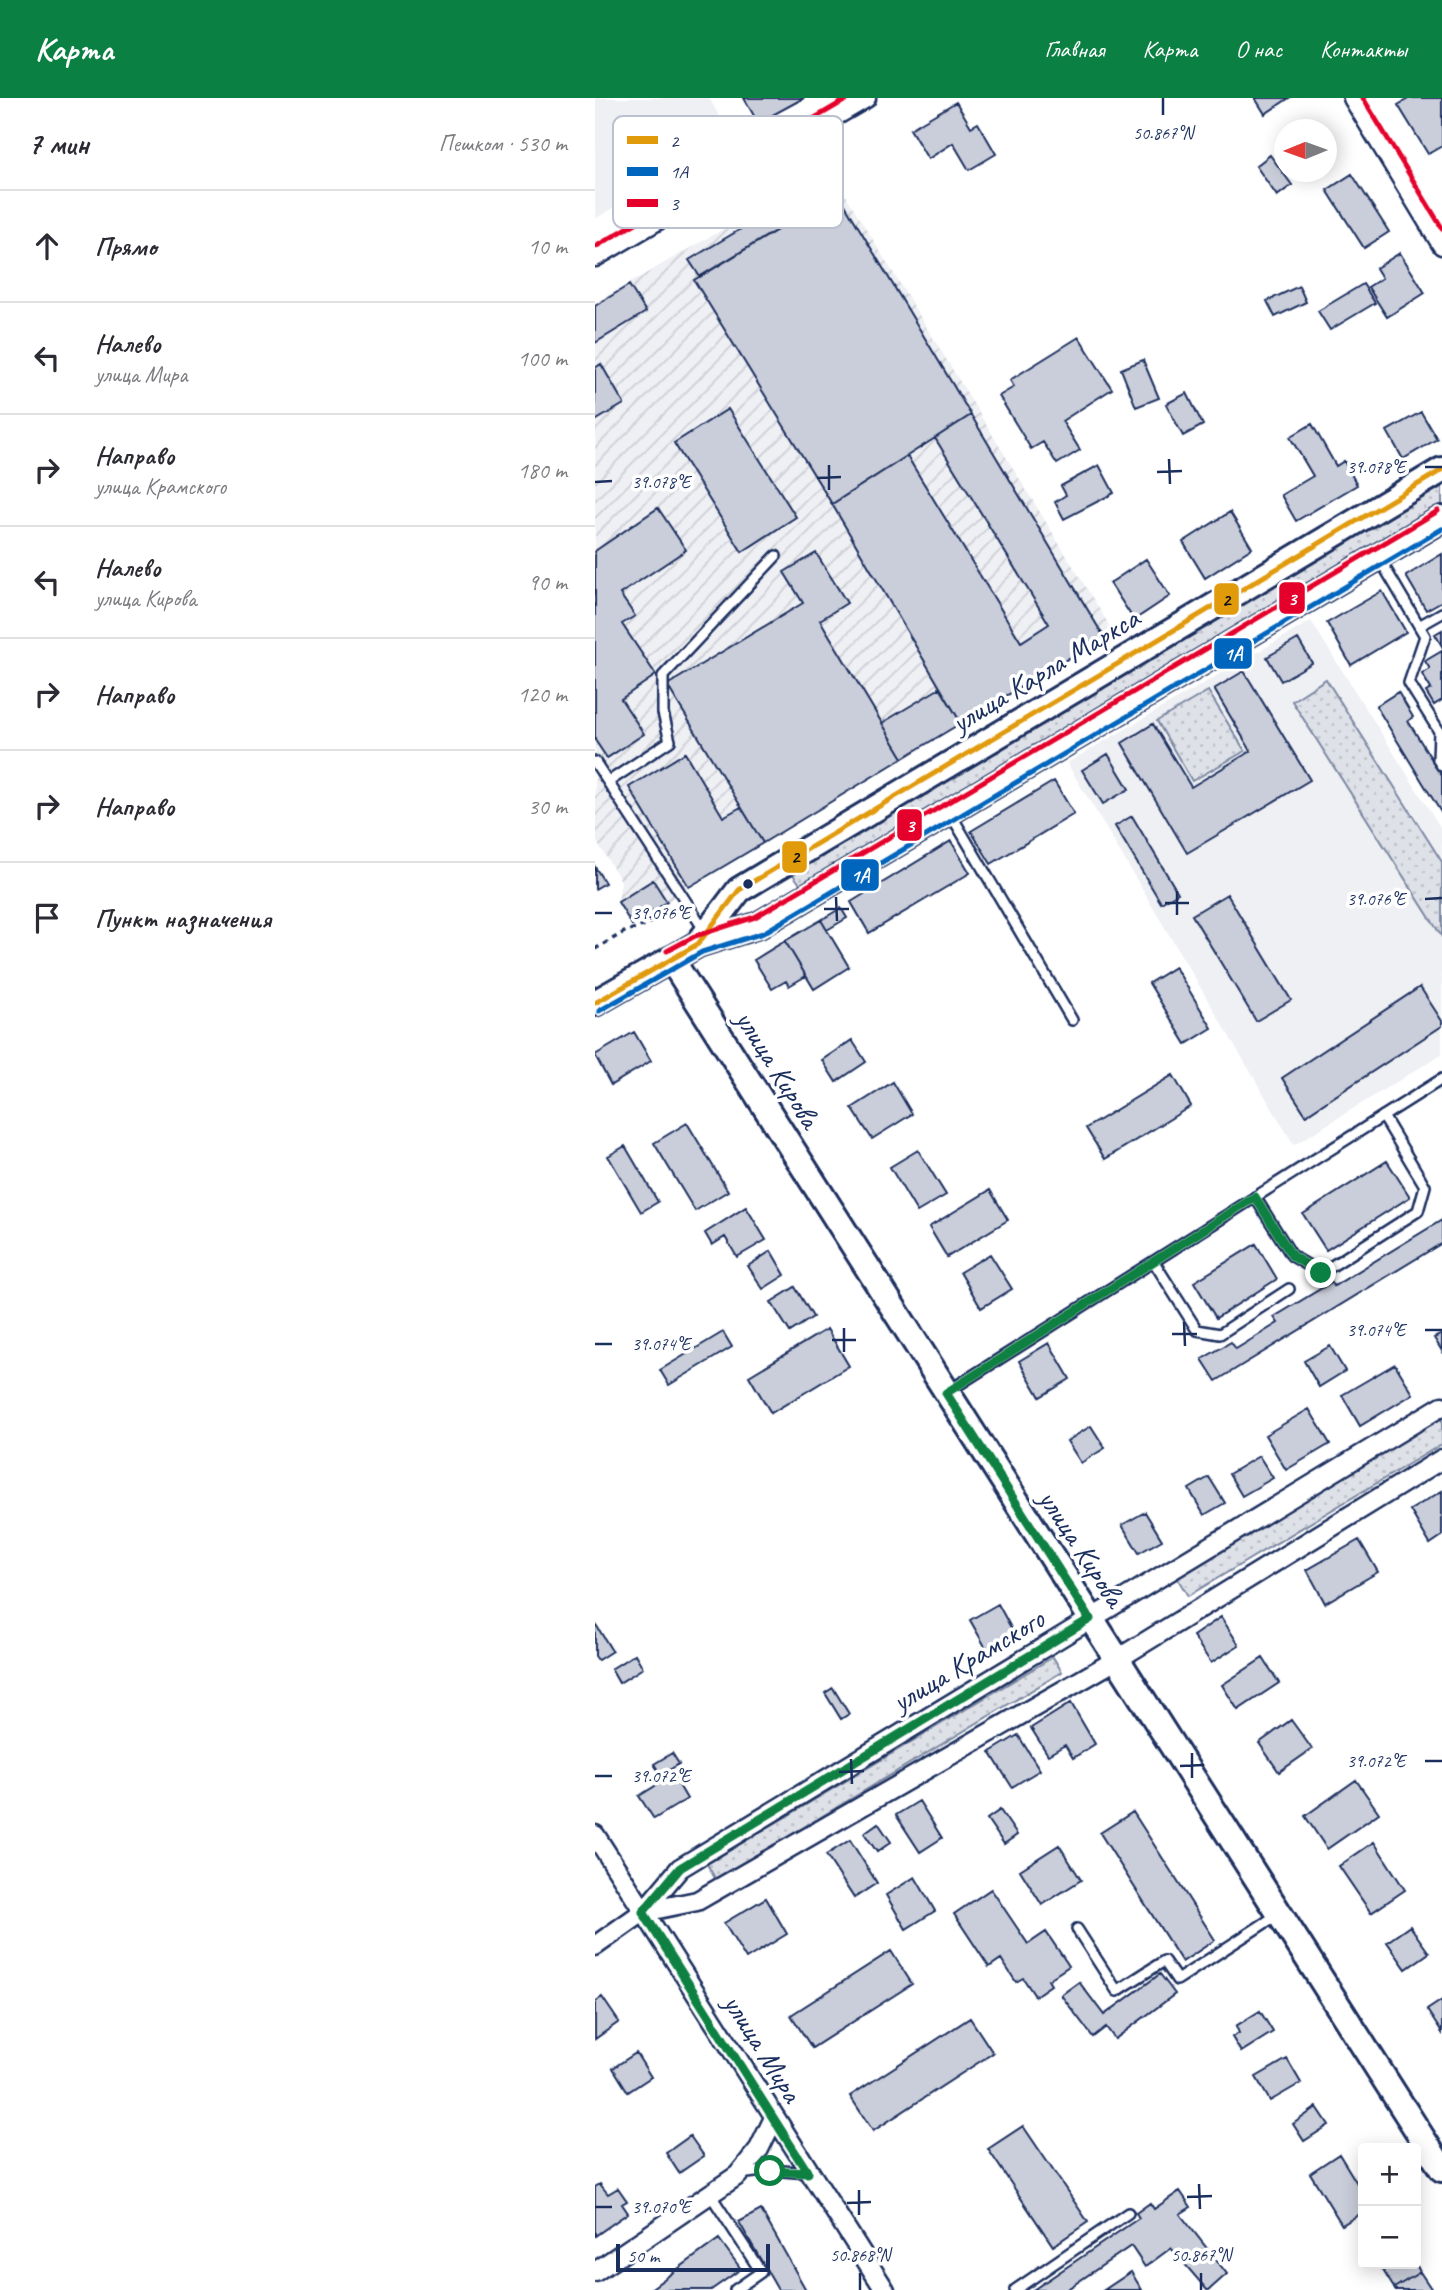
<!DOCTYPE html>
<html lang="ru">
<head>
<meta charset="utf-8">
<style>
  :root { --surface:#fff; --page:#f2f2f3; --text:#2b2b33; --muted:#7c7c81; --line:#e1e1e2; --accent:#0b8043 }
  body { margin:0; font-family:Caveat,sans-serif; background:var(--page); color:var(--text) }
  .controls { position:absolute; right:21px; bottom:21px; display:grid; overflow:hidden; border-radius:7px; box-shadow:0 4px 18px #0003 }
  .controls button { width:63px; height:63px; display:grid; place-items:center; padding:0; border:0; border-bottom:2px solid var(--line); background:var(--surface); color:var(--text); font:35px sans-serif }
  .compass { position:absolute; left:679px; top:21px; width:63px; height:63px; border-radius:50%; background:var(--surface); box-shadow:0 4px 18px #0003; rotate:269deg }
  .scale { position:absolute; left:21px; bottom:18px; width:154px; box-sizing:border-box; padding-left:7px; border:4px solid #1b2f5e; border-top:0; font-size:19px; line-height:24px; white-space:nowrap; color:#1b2f5e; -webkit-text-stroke:5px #fff; paint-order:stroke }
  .stop { position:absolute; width:21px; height:21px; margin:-16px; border:5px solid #0b8043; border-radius:50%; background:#fff }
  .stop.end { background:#0b8043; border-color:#fff; box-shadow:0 2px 7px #0008 }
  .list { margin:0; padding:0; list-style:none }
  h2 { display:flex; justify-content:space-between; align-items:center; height:91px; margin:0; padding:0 28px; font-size:30px }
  h2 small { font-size:23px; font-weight:400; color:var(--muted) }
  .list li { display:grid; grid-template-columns:46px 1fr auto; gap:21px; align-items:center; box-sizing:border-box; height:112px; padding:0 28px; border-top:2px solid var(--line) }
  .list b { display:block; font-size:26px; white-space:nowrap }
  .list p { margin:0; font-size:23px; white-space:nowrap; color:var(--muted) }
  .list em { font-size:23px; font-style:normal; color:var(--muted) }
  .icon { flex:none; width:38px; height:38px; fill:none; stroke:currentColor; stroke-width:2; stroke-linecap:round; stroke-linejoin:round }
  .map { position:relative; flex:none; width:847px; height:2192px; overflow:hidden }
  header { display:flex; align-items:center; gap:42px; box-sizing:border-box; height:98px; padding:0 35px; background:var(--accent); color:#fff }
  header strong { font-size:33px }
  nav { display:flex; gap:38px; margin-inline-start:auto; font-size:24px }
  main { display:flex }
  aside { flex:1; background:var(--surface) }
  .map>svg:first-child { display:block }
  .built { fill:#eff0f4 }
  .industrial { fill:url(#industrial-furrows) }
  .grass { fill:url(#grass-dots); stroke:#7c88a2; stroke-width:2 }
  .building { fill:#caceda; stroke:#1b2f5e; stroke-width:2 }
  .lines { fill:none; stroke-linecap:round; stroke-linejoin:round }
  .lane-casing { stroke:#1b2f5e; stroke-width:14 }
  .street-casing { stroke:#1b2f5e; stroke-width:23 }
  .secondary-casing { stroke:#1b2f5e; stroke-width:30 }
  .path { stroke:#1b2f5e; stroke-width:3.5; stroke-dasharray:5 5; stroke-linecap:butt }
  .lane { stroke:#fff; stroke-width:9 }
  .street { stroke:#fff; stroke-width:18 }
  .secondary { stroke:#fff; stroke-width:24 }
  .bus-1-casing { stroke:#fff; stroke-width:10 }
  .bus-2-casing { stroke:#fff; stroke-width:10 }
  .bus-3-casing { stroke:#fff; stroke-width:10 }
  .bus-1 { stroke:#e19a09; stroke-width:5 }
  .bus-2 { stroke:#0065bd; stroke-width:5 }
  .bus-3 { stroke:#e4002b; stroke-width:5 }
  .route { stroke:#0b8043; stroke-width:9 }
  .ticks { fill:none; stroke:#1b2f5e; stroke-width:2.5 }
  .bus-dot { fill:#1b2f5e; stroke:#fff; stroke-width:2.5 }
  .labels { text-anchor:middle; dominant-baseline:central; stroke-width:7; stroke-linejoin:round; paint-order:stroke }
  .street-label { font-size:30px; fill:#1b2f5e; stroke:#fff }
  .key { fill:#fff; stroke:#bbc1cf; stroke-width:2 }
  .key-label { font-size:19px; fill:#1b2f5e }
  .ticks-label { font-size:18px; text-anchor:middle; fill:#1b2f5e; stroke:#fff; stroke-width:7; stroke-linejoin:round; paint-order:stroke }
  .line-badge { stroke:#fff; stroke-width:2.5 }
  .badge-label { font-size:19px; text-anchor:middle; font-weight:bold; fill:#fff }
  .pale-badge-label { font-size:19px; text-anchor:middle; font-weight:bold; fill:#111 }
</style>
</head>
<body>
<header>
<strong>Карта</strong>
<nav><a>Главная</a><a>Карта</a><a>О нас</a><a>Контакты</a></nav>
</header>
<main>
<aside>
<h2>7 мин<small>Пешком · 530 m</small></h2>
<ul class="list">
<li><svg class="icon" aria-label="ahead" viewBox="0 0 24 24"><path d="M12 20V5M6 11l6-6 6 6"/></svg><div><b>Прямо</b></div><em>10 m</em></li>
<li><svg class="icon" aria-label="left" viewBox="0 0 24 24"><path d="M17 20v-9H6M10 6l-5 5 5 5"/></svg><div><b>Налево</b><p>улица Мира</p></div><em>100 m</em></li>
<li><svg class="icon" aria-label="right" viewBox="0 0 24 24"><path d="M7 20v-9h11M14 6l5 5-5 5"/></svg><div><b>Направо</b><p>улица Крамского</p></div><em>180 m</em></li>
<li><svg class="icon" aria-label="left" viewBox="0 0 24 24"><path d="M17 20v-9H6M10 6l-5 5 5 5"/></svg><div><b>Налево</b><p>улица Кирова</p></div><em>90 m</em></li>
<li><svg class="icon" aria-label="right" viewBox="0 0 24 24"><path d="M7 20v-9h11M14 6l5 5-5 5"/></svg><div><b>Направо</b></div><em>120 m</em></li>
<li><svg class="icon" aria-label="right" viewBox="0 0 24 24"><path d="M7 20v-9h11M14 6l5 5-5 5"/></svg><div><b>Направо</b></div><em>30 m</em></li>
<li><svg class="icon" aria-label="arrive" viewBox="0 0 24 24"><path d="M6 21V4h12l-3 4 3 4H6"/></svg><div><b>Пункт назначения</b></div></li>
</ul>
</aside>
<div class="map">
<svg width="847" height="2192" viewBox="0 0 847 2192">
  <defs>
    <pattern id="industrial-furrows" width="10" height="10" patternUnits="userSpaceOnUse" patternTransform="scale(1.75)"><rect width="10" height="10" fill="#eff0f4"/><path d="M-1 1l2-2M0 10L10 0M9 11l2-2" fill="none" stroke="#ccced4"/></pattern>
    <pattern id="grass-dots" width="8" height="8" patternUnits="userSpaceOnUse" patternTransform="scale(1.75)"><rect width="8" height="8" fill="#dee1e7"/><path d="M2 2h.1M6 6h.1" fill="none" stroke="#bec1c9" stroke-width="1.8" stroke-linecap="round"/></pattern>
  </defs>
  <rect width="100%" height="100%" fill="#fff"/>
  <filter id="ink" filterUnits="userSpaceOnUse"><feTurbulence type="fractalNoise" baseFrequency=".0143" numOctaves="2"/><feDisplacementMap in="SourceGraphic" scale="14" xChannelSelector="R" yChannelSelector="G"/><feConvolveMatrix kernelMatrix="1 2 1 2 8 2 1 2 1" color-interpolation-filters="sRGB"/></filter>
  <g filter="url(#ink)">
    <path class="built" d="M0,0H114L135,37L0,121Z
      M716,523L847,732V956L699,1047L472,665Z"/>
    <path class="industrial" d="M234,70L519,535L509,539L94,789L37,827L23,804L26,783L0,741V205Z"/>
    <path class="grass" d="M847,384V410L207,789L197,775Z
      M731,581L847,764V839L697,603Z
      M613,593L650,653L597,683L562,623Z
      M847,1318V1346L593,1498L581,1478Z
      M458,1559L467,1574L121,1782L112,1766Z"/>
    <path class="building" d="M149,0H209L163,25Z
      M660,0H694L670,16Z
      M815,0H847V48L833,56L803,7Z
      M361,4L376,29L383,25L401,56L374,72L358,45L333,61L315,31Z
      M732,44L740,59L732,64Z
      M675,57L697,87L682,98L661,68Z
      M757,76L794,134L769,150L732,92Z
      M233,79L243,95L105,179L94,162Z
      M243,95L376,317L237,406L99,182Z
      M805,155L830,195L792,219L773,189L787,180L781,170Z
      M768,186L780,205L735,232L723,213Z
      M34,187L51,214L0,245V208Z
      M704,188L711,204L680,219L672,203Z
      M484,239L517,291L467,323L485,352L462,366L448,344L436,351L404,298L419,289L415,282Z
      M548,262L564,300L541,309L526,271Z
      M6,266L29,306L0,323V270Z
      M592,295L608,327L588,338L571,306Z
      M133,311L201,419L147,454L79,345Z
      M826,314L842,341L808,361L792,333Z
      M376,317L509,539L366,625L237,406L312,358L426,544L454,526L340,340Z
      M717,326L741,368L749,363L762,387L701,423L686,397L718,378L695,339Z
      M504,367L519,395L469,421L460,404L471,397L466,388Z
      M63,410L91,452L25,496L40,518L27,526L61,577L26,601L49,636L12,660L0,642V453Z
      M635,414L657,450L610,480L588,444Z
      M221,455L252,505L225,522L308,660L168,745L72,587L208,505L189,474Z
      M847,456V503L831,512L811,478Z
      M551,461L575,498L539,522L515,485Z
      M787,493L811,534L756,567L732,525Z
      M847,532V548L840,536Z
      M703,541L717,565L686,583L672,559Z
      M847,553V602L839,607L831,594L836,591L827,576L835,571L830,563Z
      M649,573L715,682L592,755L527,645L558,626L596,689L656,653L619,591Z
      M345,590L366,625L308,660L287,625Z
      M803,594L818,619L813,623L847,678V716L781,608Z
      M90,655L128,719L146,709L168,745L94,789L34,689Z
      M513,656L534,691L508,706L487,672Z
      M459,683L479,716L396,766L376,733Z
      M537,718L583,795L566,805L520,728Z
      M356,743L375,775L274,835L256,804Z
      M0,769L10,785L0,791Z
      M58,782L72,804L37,827L23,804Z
      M632,796L696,902L661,923L597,817Z
      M246,810L252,820L232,832L226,822Z
      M226,822L254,869L219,891L190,843Z
      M190,843L211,878L194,888L191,883L177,891L159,862Z
      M580,869L617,930L591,946L554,885Z
      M825,889L847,923V928L711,1017L687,980Z
      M39,934L56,963L16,987L0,957Z
      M257,942L271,964L241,984L227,962Z
      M578,977L596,1008L510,1061L491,1030Z
      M298,984L317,1016L277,1041L257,1010Z
      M92,1025L133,1093L100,1113L59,1045Z
      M30,1048L63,1104L46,1114L13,1058Z
      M323,1052L351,1097L322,1114L295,1069Z
      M792,1063L815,1099L731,1152L708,1116Z
      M395,1092L413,1122L352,1159L334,1129Z
      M151,1109L171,1142L142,1159L130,1139L117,1147L110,1135Z
      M847,1122V1145L621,1283L607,1261L636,1244L641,1251L683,1225L679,1219L737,1184L739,1188Z
      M661,1146L682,1181L621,1220L599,1184Z
      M176,1153L190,1177L168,1191L153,1168Z
      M395,1156L417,1191L386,1210L365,1174Z
      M200,1189L218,1219L195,1234L176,1204Z
      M232,1231L254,1268L176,1315L154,1278Z
      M128,1234L137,1249L74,1287L65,1272Z
      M847,1236V1253L839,1240Z
      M454,1245L475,1281L445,1299L424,1263Z
      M735,1248L750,1273L724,1289L709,1263Z
      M800,1266L818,1296L765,1328L747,1297Z
      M714,1311L735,1346L691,1372L670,1337Z
      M496,1328L510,1350L486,1365L472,1343Z
      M664,1358L678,1380L647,1398L634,1376Z
      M614,1379L630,1405L609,1417L594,1391Z
      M847,1393V1438L835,1446L815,1412Z
      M550,1414L567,1442L544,1455L527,1427Z
      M764,1442L783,1474L730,1505L712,1472Z
      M403,1506L420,1537L392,1552L375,1522Z
      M626,1519L644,1547L616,1565L598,1538Z
      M0,1525L17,1553L3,1562L0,1558Z
      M40,1556L48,1570L24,1585L16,1571Z
      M668,1560L684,1585L643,1612L627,1587Z
      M238,1590L254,1616L246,1621L230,1595Z
      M476,1605L500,1646L478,1660L470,1647L453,1657L436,1630Z
      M696,1622L717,1651L684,1674L664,1645Z
      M423,1637L445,1672L417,1689L395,1654Z
      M77,1655L84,1666L66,1677L59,1666Z
      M78,1677L92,1701L59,1721L44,1698Z
      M761,1682L784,1715L732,1751L710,1718Z
      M324,1703L347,1740L325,1754L301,1717Z
      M405,1712L422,1737L409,1746L392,1721Z
      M538,1714L620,1842L587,1864L505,1735Z
      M283,1725L296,1744L282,1754L269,1735Z
      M255,1742L282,1785L259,1800L231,1757Z
      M779,1744L810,1792L776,1815L744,1768Z
      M464,1747L486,1782L447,1807L425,1772Z
      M320,1779L340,1813L311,1831L291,1797Z
      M396,1791L433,1846L451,1834L474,1868L453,1882L456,1887L440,1898L428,1880L421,1884L406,1861L394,1869L359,1816Z
      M171,1800L192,1836L151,1861L129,1825Z
      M815,1828L834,1855L811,1871L792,1844Z
      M296,1853L317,1886L217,1950L196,1917Z
      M565,1876L580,1896L520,1941L511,1929L498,1939L466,1897L484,1884L509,1917Z
      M7,1899L24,1924L0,1941V1904Z
      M847,1902V1935L832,1912Z
      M665,1913L678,1934L646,1954L637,1939L644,1935L641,1928Z
      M375,1920L398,1955L278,2033L255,1998Z
      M41,1955L56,1979L33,1994L18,1970Z
      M692,1961L706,1985L675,2003L661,1979Z
      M722,2009L734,2027L709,2043L698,2026Z
      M428,2028L493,2124L458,2148L393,2051Z
      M95,2038L109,2058L84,2075L71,2055Z
      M744,2056L768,2095V2114L747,2127L715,2075Z
      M5,2086L13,2096L23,2090L32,2103L27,2106L33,2115L0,2138V2089Z
      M585,2093L596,2109L585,2116L632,2176L614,2192H612L576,2150L550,2169L536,2148L471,2192H438L544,2120L541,2115L555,2105L559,2111Z
      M166,2112L211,2192H183L144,2124Z
      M124,2141L146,2171L116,2192H54Z
      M784,2166H821L825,2174L799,2190Z
      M536,2174L547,2192H509Z
      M825,2174L837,2192H800L799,2190Z"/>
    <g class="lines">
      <defs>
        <path id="lane" d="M784,460L830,538L814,585L844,633L843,662L847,668
          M824,528L847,515
          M0,664L110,833
          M13,684L75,643L68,615V578L181,458
          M355,715L477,922
          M660,1099L697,1158L726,1175L823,1113L830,1088L788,1018
          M559,1164L602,1232L625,1236L694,1191
          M352,1294L847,981
          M482,1831L522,1893L569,1863L582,1882L682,1817
          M145,2076L175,2072L213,2075
          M115,2096L166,2174L140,2192
          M420,2192L533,2115"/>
        <path id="street" d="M758,0L847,147
          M0,159L271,0
          M0,1737L290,2192
          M48,1814L102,1803L521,1562L847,1361
          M0,1848L48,1814L85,1770L847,1308
          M0,2174L143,2077L164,2051L179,2020"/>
        <path id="secondary" d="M103,846L144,792L847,372
          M76,861L847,2071
          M0,905L103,846L164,827L847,421"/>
      </defs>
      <use href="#lane" class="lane-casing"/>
      <use href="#street" class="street-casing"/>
      <use href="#secondary" class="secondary-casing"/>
      <path class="path" d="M0,851L31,833L51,827L78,811"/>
      <use href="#lane" class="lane"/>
      <use href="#street" class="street"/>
      <use href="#secondary" class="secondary"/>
      <defs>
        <path id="bus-1" d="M0,905L103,846L144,792L847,372"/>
        <path id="bus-2" d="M4,913L107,854L168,835L847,431"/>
        <path id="bus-3" d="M768,0L847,130
          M0,149L254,0
          M72,853L100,838L160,819L843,413"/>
      </defs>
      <use href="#bus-1" class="bus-1-casing"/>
      <use href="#bus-2" class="bus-2-casing"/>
      <use href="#bus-3" class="bus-3-casing"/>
      <use href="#bus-1" class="bus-1"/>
      <use href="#bus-2" class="bus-2"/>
      <use href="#bus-3" class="bus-3"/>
    </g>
  </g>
  <g class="lines" filter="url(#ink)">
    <path class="route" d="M175,2073L213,2075L48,1814L85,1770L495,1521L351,1295L660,1099L697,1158L726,1175"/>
  </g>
  <path class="ticks" d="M568,0V17M574,361L575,386M234,367V392M830,369H847M562,374L587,373M222,380L246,379M0,384L17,383M582,793V817M241,799L242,823M830,801L847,800M570,805H594M229,811H254M0,815H17M589,1224L590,1248M249,1230V1254M830,1232H847M577,1236H602M237,1242H261M0,1246H17M597,1655V1680M256,1661L257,1686M830,1663H847M585,1668L609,1667M244,1674L269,1673M0,1678H17M604,2086L605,2111M264,2092V2117M592,2099L617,2098M252,2105L276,2104M0,2109H17M265,2175V2192M606,2175V2192"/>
  <circle class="bus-dot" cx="153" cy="786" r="6"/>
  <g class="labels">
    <g class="street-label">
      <text transform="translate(450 572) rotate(-31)">улица Карла Маркса</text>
      <text transform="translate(183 971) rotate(58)">улица Кирова</text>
      <text transform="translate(487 1450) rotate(57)">улица Кирова</text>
      <text transform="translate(373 1562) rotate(-31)">улица Крамского</text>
      <text transform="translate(168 1950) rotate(58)">улица Мира</text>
    </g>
  </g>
  <rect x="18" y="18" width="230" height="112" rx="10" class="key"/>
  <rect x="32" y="38" width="31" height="8" fill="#e19a09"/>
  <rect x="32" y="69" width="31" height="9" fill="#0065bd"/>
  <rect x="32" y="101" width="31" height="8" fill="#e4002b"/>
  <g class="key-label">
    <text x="75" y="49">2</text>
    <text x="75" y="80">1А</text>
    <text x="75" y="112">3</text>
  </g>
  <g class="ticks-label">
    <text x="568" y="41">50.867°N</text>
    <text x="781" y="375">39.078°E</text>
    <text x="66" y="390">39.078°E</text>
    <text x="781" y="807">39.076°E</text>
    <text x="66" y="821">39.076°E</text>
    <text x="781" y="1238">39.074°E</text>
    <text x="66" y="1252">39.074°E</text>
    <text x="781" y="1669">39.072°E</text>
    <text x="66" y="1684">39.072°E</text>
    <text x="66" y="2115">39.070°E</text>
    <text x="265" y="2163">50.868°N</text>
    <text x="606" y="2163">50.867°N</text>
  </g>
  <g class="line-badge">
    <rect x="683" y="483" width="28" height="34" rx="7" fill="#e4002b"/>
    <rect x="618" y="484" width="27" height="34" rx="7" fill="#e19a09"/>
    <rect x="618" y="539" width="40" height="33" rx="7" fill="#0065bd"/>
    <rect x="301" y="710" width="27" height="34" rx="7" fill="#e4002b"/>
    <rect x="186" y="742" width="27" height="34" rx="7" fill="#e19a09"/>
    <rect x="245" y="760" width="40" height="34" rx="7" fill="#0065bd"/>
  </g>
  <g class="badge-label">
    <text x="697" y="507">3</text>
    <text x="638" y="562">1А</text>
    <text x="315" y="734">3</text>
    <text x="265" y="784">1А</text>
  </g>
  <g class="pale-badge-label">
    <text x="631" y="508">2</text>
    <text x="200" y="765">2</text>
  </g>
</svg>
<div class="controls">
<button>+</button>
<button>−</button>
</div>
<svg class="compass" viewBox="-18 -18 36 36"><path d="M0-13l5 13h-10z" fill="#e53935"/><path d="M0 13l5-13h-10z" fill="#7c7c81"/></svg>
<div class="scale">50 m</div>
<div class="stop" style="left:175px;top:2073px"></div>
<div class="stop end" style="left:726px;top:1175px"></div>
</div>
</main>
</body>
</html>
